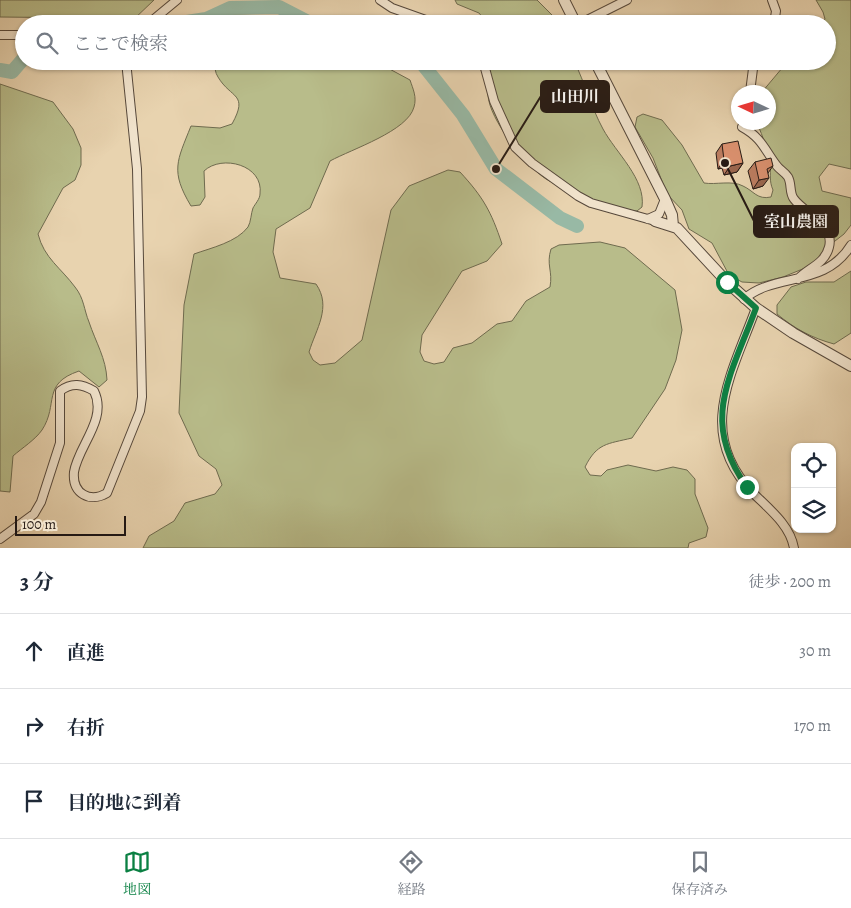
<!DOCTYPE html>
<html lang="ja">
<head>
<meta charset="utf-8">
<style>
  :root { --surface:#fff; --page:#f2f2f3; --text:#1f2937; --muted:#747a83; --line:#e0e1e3; --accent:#0b8043 }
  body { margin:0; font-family:Alegreya,"Noto Serif JP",serif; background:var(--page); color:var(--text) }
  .controls { position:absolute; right:15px; bottom:15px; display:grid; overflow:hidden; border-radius:10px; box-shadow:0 1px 4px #0004 }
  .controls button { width:45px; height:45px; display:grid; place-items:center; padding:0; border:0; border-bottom:1px solid var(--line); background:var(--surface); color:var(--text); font:25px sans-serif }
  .compass { position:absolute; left:731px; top:85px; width:45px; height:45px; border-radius:50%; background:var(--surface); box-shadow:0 1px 4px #0004; rotate:274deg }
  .scale { position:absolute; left:15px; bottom:12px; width:111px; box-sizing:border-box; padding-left:5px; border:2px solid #261a14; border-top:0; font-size:14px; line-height:18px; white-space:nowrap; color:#261a14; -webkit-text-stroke:4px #f0e2cb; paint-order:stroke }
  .stop { position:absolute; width:15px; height:15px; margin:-11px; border:4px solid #0b8043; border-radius:50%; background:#fff }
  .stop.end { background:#0b8043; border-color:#fff; box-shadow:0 1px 5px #0008 }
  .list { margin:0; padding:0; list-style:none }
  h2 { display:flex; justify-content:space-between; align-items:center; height:65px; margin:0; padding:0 20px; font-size:21px }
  h2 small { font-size:16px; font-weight:400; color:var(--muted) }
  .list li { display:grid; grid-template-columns:32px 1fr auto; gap:15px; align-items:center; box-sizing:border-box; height:75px; padding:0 20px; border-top:1px solid var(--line) }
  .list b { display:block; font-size:19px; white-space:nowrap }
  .list em { font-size:16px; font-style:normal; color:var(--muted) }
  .icon { flex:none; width:28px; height:28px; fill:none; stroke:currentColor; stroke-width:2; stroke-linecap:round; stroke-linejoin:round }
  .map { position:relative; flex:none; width:851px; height:548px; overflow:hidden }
  .search { position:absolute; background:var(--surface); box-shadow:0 1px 4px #0004; left:15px; right:15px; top:15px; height:55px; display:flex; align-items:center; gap:12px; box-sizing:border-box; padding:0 18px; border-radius:28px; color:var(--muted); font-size:19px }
  .sheet { height:290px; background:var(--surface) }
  nav { display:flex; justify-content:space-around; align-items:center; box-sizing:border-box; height:70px; border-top:1px solid var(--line); background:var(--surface); font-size:14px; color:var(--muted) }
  nav a { display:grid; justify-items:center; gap:2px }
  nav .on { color:var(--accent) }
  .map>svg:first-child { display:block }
  .green { fill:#b8bc8a; stroke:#6f6b4f }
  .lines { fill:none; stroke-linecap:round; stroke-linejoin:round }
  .river { stroke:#98b9a5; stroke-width:14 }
  .minor-casing { stroke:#56483b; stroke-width:10 }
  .tertiary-casing { stroke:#56483b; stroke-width:12 }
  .minor { stroke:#f0e2cb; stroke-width:8 }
  .tertiary { stroke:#f0e2cb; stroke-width:10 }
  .wall { fill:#bb7c5f; stroke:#261a14 }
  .shaded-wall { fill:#99654d; stroke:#261a14 }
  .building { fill:#da906e; stroke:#261a14 }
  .route { stroke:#0b8043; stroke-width:6 }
  .leader { fill:none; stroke:#261a14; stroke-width:2 }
  .callout-dot { fill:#261a14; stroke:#f0e2cb; stroke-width:2 }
  .callout { fill:#261a14; stroke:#261a14; stroke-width:2 }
  .callout-label { font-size:16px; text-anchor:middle; font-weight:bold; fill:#fff }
</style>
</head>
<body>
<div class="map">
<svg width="851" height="548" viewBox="0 0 851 548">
  <rect width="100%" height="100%" fill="#e8d3af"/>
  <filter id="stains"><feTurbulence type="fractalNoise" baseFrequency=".004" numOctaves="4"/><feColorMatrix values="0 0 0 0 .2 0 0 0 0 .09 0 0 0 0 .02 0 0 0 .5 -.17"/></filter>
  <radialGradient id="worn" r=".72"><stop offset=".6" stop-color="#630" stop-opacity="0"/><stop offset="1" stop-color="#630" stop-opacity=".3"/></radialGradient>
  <path class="green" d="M0,0H154L132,21L96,18L0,17Z
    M455,0H537L556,19L558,24H488L479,13L457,4Z
    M816,0H851V169L829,164L819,177L822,191L851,198V225L844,234L826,248L821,257L810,266L783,277L759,283L742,282L729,275L712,243L689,229L682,210L667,194L653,158L635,127L637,117L643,114L662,120L682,145L704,183C716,185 732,180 743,186C754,191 757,200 771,197L773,190C769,181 771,175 770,166C768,150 763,137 757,123L768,122V92H762L788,61H827V24H821L825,19L823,12Z
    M233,15L270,16L288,24H213Z
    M213,61H337L363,68L384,66L410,80C413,89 417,97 414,107C408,131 352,149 330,161L310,208L276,229L273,252L280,278L316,284C332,307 316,329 309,352L313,360L320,365L335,363L362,340L391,210L409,186L448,170L460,172C483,197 491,211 502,244L487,261L462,271L422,335L420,352L424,361L434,364L444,362L453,348L472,343L497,324L512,321L526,301L550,287C553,271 546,265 551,249L559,245L600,242L625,248L675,290L682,330L676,360L665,389L632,438C607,444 597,443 585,467L590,475L601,476L607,470L628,465L656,471L673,467L687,470L695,479V494L708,528L706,537L689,543L688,548H143L149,536L174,521L185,503L215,494L222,485L216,469L199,456L179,413L184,305L194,254C211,248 237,242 248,227C251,222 251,213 253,208C255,204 260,199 260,194C264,165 222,154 204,171L205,197L200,205L191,206C170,171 177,161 191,126L220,128L232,124C249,93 231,99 218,77C215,73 215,66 213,61Z
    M492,61H574C585,83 591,107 603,129C616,153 646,179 642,207L637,211H628C601,204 571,194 546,179C526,166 489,119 488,95C487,84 489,72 492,61Z
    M0,84L53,102L73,129L81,148V165L75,180L63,188L38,234C44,258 61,268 75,287C84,298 84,310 89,322C96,343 106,358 107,380L99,387L79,371C41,384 59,404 42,430C35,440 22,448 13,456L10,492L0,491Z
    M851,271V333L834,344C812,338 795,329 777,314V305L791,287L806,282H834Z"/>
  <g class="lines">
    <path class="river" d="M174,24L206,19L230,8L279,7L312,24
      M420,61L463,115L496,169L560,218L577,226
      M0,70L12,72L24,58"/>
    <defs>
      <path id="minor" d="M380,0L392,8L437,24
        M772,0L776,11L774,24
        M148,24L177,0
        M579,24L627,0
        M0,35H24
        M483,61L494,101L515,147L532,163L578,196L591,203L655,221
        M750,92L754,61
        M742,127C762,138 764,149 777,166C780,170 785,172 788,177C792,184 789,193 794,199C804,213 835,224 829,247C825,264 808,268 798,279
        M648,219L659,214L665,199
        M744,299C775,272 825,288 851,245
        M756,308C732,374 695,433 753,493C769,509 790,525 794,548
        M0,539L34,514L41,502L60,443V391C72,382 82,384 94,391C108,419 78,446 74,472C72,494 90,503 107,493L140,411L142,397L137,169L126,61"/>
      <path id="tertiary" d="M564,0L576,24
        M595,61L665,199L672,215L673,226
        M655,221L677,228L727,282L756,308L793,333L851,366"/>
    </defs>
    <use href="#minor" class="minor-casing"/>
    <use href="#tertiary" class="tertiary-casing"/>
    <use href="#minor" class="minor"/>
    <use href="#tertiary" class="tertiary"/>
  </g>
  <path class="wall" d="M722,144L743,163L737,172L724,175L722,168L718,169L716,153Z
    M755,162L773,166L768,173L763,186L753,189L748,171Z"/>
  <path class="shaded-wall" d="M728,159L722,168L718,169L724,160Z
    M743,163L737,172L724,175L730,166Z
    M769,178L763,186L753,189L759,180Z"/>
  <path class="building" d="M738,141L743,163L730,166L728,159L724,160L722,144Z
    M771,158L773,166L767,169L769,178L759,180L755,162Z"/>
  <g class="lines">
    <path class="route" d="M727,282L756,308C731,376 699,421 747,487"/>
  </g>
  <path class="leader" d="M496 169L541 96M725 163L754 221"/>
  <g class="callout-dot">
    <circle cx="496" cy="169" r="5"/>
    <circle cx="725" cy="163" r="5"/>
  </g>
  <g class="callout">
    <rect x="541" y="81" width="68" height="31" rx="5"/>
    <rect x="754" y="206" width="84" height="31" rx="5"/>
  </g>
  <g class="callout-label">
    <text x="575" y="102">山田川</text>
    <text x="796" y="227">室山農園</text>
  </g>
  <rect width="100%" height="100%" filter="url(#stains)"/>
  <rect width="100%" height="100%" fill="url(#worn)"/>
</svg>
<div class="controls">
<button><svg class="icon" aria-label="locate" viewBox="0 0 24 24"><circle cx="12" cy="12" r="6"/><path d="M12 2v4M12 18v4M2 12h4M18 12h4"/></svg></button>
<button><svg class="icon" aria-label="layers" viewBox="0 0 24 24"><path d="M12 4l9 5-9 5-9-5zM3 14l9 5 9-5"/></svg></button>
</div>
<svg class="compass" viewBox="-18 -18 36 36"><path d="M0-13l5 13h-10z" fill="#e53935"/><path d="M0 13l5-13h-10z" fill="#747a83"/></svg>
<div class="scale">100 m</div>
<div class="stop" style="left:727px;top:282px"></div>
<div class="stop end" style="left:747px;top:487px"></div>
<div class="search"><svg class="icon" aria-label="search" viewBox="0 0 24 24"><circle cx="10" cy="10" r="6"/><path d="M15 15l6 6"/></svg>ここで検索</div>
</div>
<section class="sheet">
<h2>3 分<small>徒歩 · 200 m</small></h2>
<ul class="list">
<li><svg class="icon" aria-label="ahead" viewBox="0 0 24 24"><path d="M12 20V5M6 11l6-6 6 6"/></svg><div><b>直進</b></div><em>30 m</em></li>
<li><svg class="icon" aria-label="right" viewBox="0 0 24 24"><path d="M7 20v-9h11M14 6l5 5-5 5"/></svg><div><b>右折</b></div><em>170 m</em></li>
<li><svg class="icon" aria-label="arrive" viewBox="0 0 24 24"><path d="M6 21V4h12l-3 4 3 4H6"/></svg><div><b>目的地に到着</b></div></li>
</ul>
</section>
<nav>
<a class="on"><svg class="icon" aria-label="map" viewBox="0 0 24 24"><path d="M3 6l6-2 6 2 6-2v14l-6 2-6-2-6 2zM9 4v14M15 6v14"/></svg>地図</a>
<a><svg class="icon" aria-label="directions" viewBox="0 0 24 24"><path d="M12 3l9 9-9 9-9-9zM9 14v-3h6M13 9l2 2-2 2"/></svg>経路</a>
<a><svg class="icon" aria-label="saved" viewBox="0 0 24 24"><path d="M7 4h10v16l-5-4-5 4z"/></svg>保存済み</a>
</nav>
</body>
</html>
